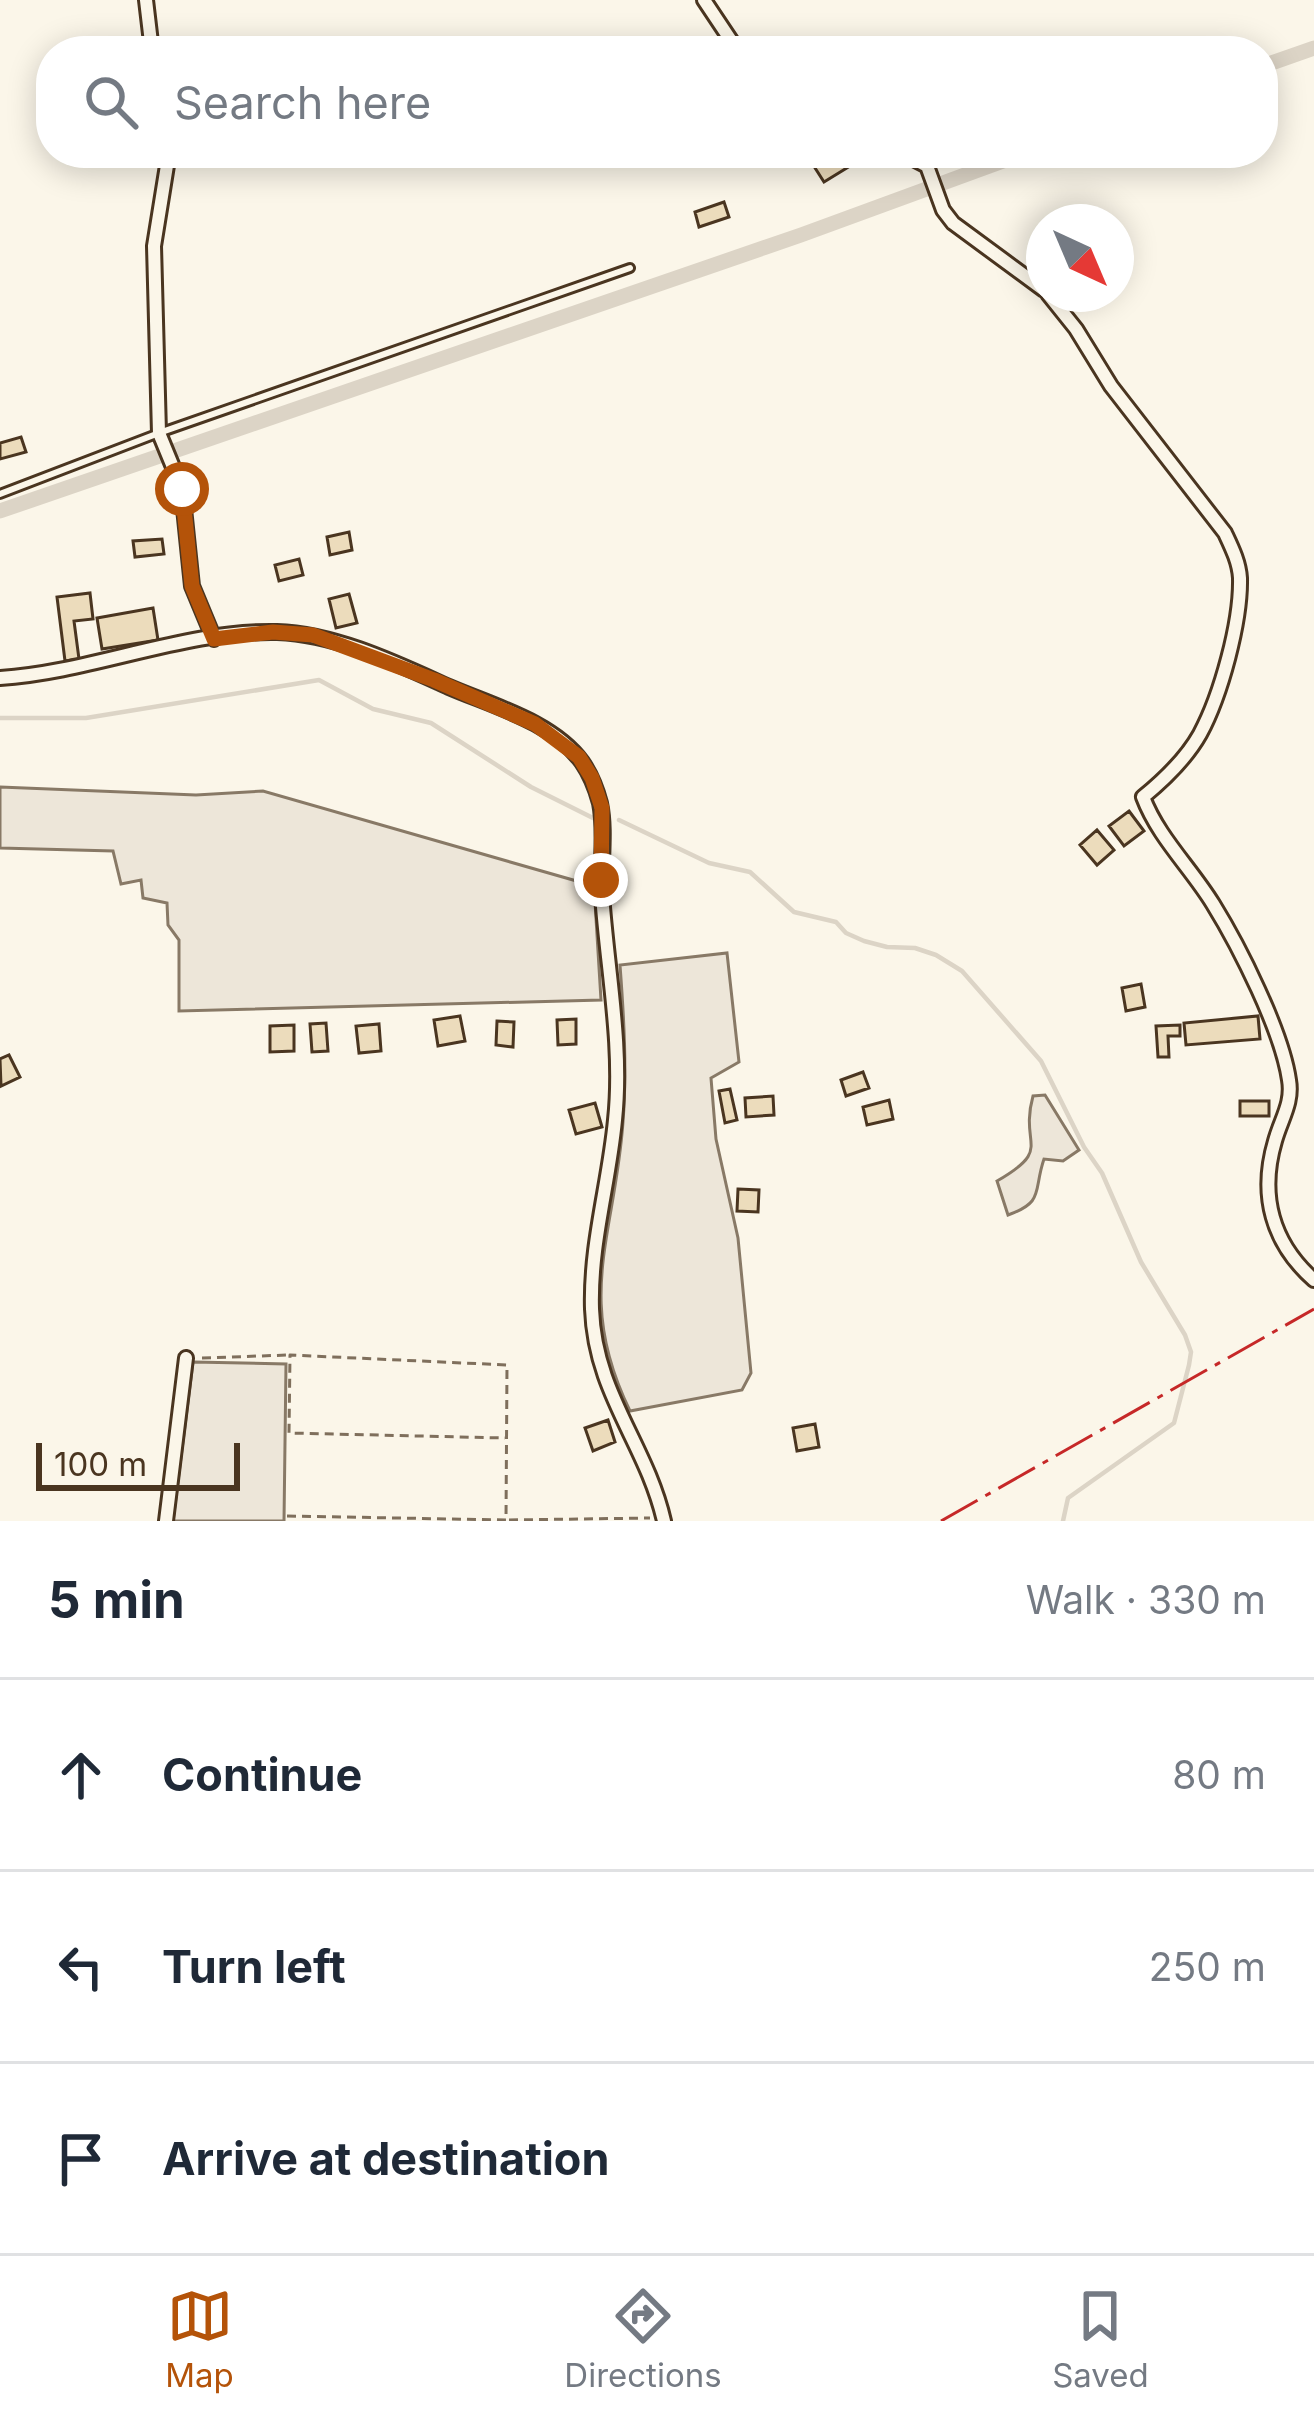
<!DOCTYPE html>
<html lang="en">
<head>
<meta charset="utf-8">
<style>
  :root { --surface:#fff; --page:#f2f2f3; --text:#1f2937; --muted:#747a83; --line:#e0e1e3; --accent:#b45309 }
  body { margin:0; font-family:Inter,sans-serif; background:var(--page); color:var(--text) }
  .compass { position:absolute; left:1026px; top:204px; width:108px; height:108px; border-radius:50%; background:var(--surface); box-shadow:0 6px 30px #0003; rotate:136deg }
  .scale { position:absolute; left:36px; bottom:30px; width:204px; box-sizing:border-box; padding-left:12px; border:6px solid #4a3520; border-top:0; font-size:33px; line-height:42px; white-space:nowrap; color:#4a3520; -webkit-text-stroke:9px #fbf6e9; paint-order:stroke }
  .stop { position:absolute; width:36px; height:36px; margin:-27px; border:9px solid #b45309; border-radius:50%; background:#fff }
  .stop.end { background:#b45309; border-color:#fff; box-shadow:0 3px 12px #0008 }
  .list { margin:0; padding:0; list-style:none }
  h2 { display:flex; justify-content:space-between; align-items:center; height:156px; margin:0; padding:0 48px; font-size:51px }
  h2 small { font-size:39px; font-weight:400; color:var(--muted) }
  .list li { display:grid; grid-template-columns:78px 1fr auto; gap:36px; align-items:center; box-sizing:border-box; height:192px; padding:0 48px; border-top:3px solid var(--line) }
  .list b { display:block; font-size:45px; white-space:nowrap }
  .list em { font-size:39px; font-style:normal; color:var(--muted) }
  .icon { flex:none; width:66px; height:66px; fill:none; stroke:currentColor; stroke-width:2; stroke-linecap:round; stroke-linejoin:round }
  .map { position:relative; flex:none; width:1314px; height:1521px; overflow:hidden }
  .search { position:absolute; background:var(--surface); box-shadow:0 6px 30px #0003; left:36px; right:36px; top:36px; height:132px; display:flex; align-items:center; gap:30px; box-sizing:border-box; padding:0 42px; border-radius:48px; color:var(--muted); font-size:45px }
  .sheet { height:732px; background:var(--surface) }
  nav { display:flex; justify-content:space-around; align-items:center; box-sizing:border-box; height:168px; border-top:3px solid var(--line); background:var(--surface); font-size:33px; color:var(--muted) }
  nav a { display:grid; justify-items:center; gap:6px }
  nav .on { color:var(--accent) }
  .map>svg:first-child { display:block }
  .green { fill:#ede6d9; stroke:#887966; stroke-width:3 }
  .lines { fill:none; stroke-linecap:round; stroke-linejoin:round }
  .stream { stroke:#dcd4c6; stroke-width:4.5 }
  .canal { stroke:#dcd4c6; stroke-width:15 }
  .building { fill:#ecdcbc; stroke:#4a3520; stroke-width:3 }
  .lane-casing { stroke:#4a3520; stroke-width:12 }
  .street-casing { stroke:#4a3520; stroke-width:18 }
  .path { stroke:#7f6f5c; stroke-width:3; stroke-dasharray:9 6; stroke-linecap:butt }
  .lane { stroke:#fbf6e9; stroke-width:6 }
  .street { stroke:#fbf6e9; stroke-width:12 }
  .power { stroke:#c62828; stroke-width:3; stroke-dasharray:42 9 6 9; stroke-linecap:butt }
  .route { stroke:#b45309; stroke-width:15 }
</style>
</head>
<body>
<div class="map">
<svg width="1314" height="1521" viewBox="0 0 1314 1521">
  <rect width="100%" height="100%" fill="#fbf6e9"/>
  <path class="green" d="M0,787L196,795L263,791L594,886L601,1000L179,1011V940L168,925L167,903L143,898L141,880L121,884L113,851L0,848Z
    M727,953L739,1062L711,1078L716,1139L738,1238L751,1373L742,1390L630,1411C574,1297 615,1236 623,1122C627,1069 624,1018 620,965Z
    M1045,1095L1079,1150L1063,1161L1044,1159C1033,1191 1045,1202 1008,1215L997,1181C1054,1148 1019,1147 1033,1096Z
    M193,1362L286,1364L284,1521H173Z"/>
  <g class="lines">
    <path class="stream" d="M0,718H86L319,680L373,709L431,723L531,787L593,818
      M619,820L709,863L750,872L794,912L836,922L846,933L864,941L887,947L915,948L936,955L962,971L1041,1061L1084,1147L1102,1173L1141,1262L1185,1335L1191,1352L1189,1365L1174,1423L1068,1498L1063,1521"/>
    <path class="canal" d="M1263,66L1314,48
      M0,511L801,235L1025,153"/>
  </g>
  <path class="building" d="M822,153H842L850,166L824,182L810,160Z
    M724,202L729,217L699,227L695,212Z
    M21,437L26,452L0,459V443Z
    M349,532L352,550L330,555L327,537Z
    M162,539L164,554L135,557L133,541Z
    M299,559L303,575L279,581L275,565Z
    M90,593L93,619L74,621L79,659L65,661L57,597Z
    M349,594L357,623L336,628L329,599Z
    M153,608L158,640L102,649L97,618Z
    M1129,811L1144,831L1124,846L1109,826Z
    M1097,830L1114,850L1097,865L1080,845Z
    M1141,984L1145,1007L1126,1011L1122,988Z
    M460,1016L465,1041L438,1046L434,1020Z
    M1258,1016L1260,1039L1186,1045L1184,1023Z
    M576,1019V1044L558,1045L557,1020Z
    M497,1021L514,1022L513,1047L496,1045Z
    M326,1023L328,1051L312,1052L310,1024Z
    M379,1024L381,1051L359,1053L356,1026Z
    M294,1025V1051L270,1052V1026Z
    M1180,1025V1036H1168L1169,1057H1158L1156,1026Z
    M9,1055L20,1077L1,1086L0,1059Z
    M863,1072L869,1088L846,1096L841,1080Z
    M730,1089L737,1120L725,1123L719,1091Z
    M773,1096L774,1115L746,1117L745,1098Z
    M889,1100L893,1119L867,1125L863,1107Z
    M1240,1101H1269V1116H1240Z
    M595,1103L602,1127L576,1134L569,1110Z
    M738,1189L759,1190L758,1212L737,1211Z
    M608,1420L615,1442L593,1451L585,1428Z
    M815,1424L819,1447L797,1451L793,1428Z"/>
  <g class="lines">
    <defs>
      <path id="lane" d="M0,494L159,433L630,268"/>
      <path id="street" d="M146,0L152,51
        M704,0L738,51
        M169,153L154,246L159,433L182,489L192,586L214,639
        M902,153L927,166L943,210L953,223L1044,290
        M1048,294L1076,329L1111,386L1225,533C1232,548 1239,562 1240,578C1241,622 1221,695 1200,734C1186,759 1165,779 1143,797C1158,837 1191,868 1213,904C1239,946 1282,1031 1289,1080C1293,1103 1281,1119 1275,1141C1259,1195 1272,1243 1314,1280
        M0,678C93,672 184,630 277,632C336,634 396,663 449,687C493,706 553,722 582,762C591,775 596,788 600,803C606,832 600,865 602,894C607,968 623,1046 615,1120C609,1184 590,1244 592,1309C595,1394 646,1443 664,1521
        M166,1521L186,1358"/>
    </defs>
    <use href="#lane" class="lane-casing"/>
    <use href="#street" class="street-casing"/>
    <path class="path" d="M202,1358L288,1355
      M287,1516L506,1520L507,1365L290,1355L289,1433L505,1438
      M509,1520L650,1518"/>
    <use href="#lane" class="lane"/>
    <use href="#street" class="street"/>
    <path class="power" d="M941,1521L1314,1309"/>
  </g>
  <g class="lines">
    <path class="route" d="M182,489L192,586L214,639L273,632L313,635L434,680L535,724L579,757L592,778L602,808L601,880"/>
  </g>
</svg>
<svg class="compass" viewBox="-18 -18 36 36"><path d="M0-13l5 13h-10z" fill="#e53935"/><path d="M0 13l5-13h-10z" fill="#747a83"/></svg>
<div class="scale">100 m</div>
<div class="stop" style="left:182px;top:489px"></div>
<div class="stop end" style="left:601px;top:880px"></div>
<div class="search"><svg class="icon" aria-label="search" viewBox="0 0 24 24"><circle cx="10" cy="10" r="6"/><path d="M15 15l6 6"/></svg>Search here</div>
</div>
<section class="sheet">
<h2>5 min<small>Walk · 330 m</small></h2>
<ul class="list">
<li><svg class="icon" aria-label="ahead" viewBox="0 0 24 24"><path d="M12 20V5M6 11l6-6 6 6"/></svg><div><b>Continue</b></div><em>80 m</em></li>
<li><svg class="icon" aria-label="left" viewBox="0 0 24 24"><path d="M17 20v-9H6M10 6l-5 5 5 5"/></svg><div><b>Turn left</b></div><em>250 m</em></li>
<li><svg class="icon" aria-label="arrive" viewBox="0 0 24 24"><path d="M6 21V4h12l-3 4 3 4H6"/></svg><div><b>Arrive at destination</b></div></li>
</ul>
</section>
<nav>
<a class="on"><svg class="icon" aria-label="map" viewBox="0 0 24 24"><path d="M3 6l6-2 6 2 6-2v14l-6 2-6-2-6 2zM9 4v14M15 6v14"/></svg>Map</a>
<a><svg class="icon" aria-label="directions" viewBox="0 0 24 24"><path d="M12 3l9 9-9 9-9-9zM9 14v-3h6M13 9l2 2-2 2"/></svg>Directions</a>
<a><svg class="icon" aria-label="saved" viewBox="0 0 24 24"><path d="M7 4h10v16l-5-4-5 4z"/></svg>Saved</a>
</nav>
</body>
</html>
